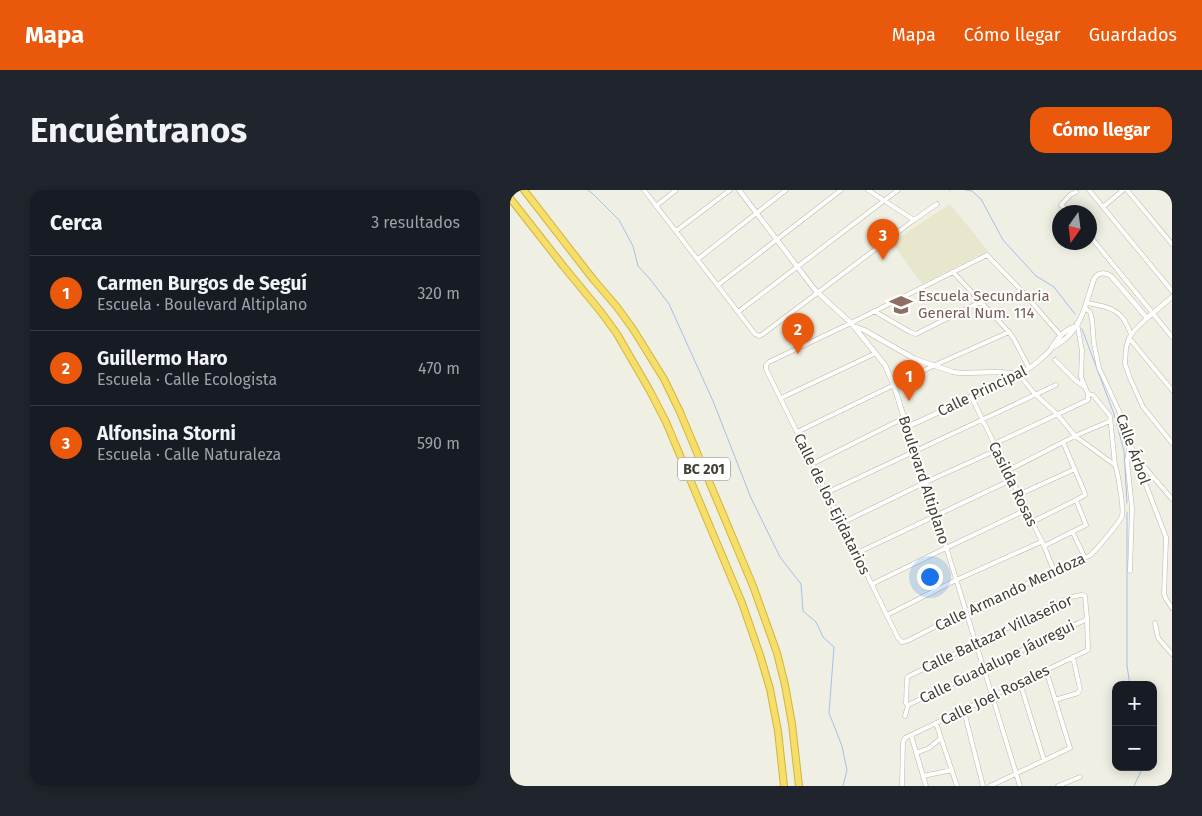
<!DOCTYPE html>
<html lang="es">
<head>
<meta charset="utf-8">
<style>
  :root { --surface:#171b24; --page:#20242c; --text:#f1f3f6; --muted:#9ea1a6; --line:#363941; --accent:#ea580c }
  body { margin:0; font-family:"Fira Sans",sans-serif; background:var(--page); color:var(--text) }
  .controls { position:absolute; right:15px; bottom:15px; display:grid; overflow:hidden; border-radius:10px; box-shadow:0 2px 12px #0003 }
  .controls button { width:45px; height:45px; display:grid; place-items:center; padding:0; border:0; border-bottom:1px solid var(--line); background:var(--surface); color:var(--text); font:25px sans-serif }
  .compass { position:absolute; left:542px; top:15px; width:45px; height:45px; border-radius:50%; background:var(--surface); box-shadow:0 2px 12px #0003; rotate:194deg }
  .you { position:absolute; left:419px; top:386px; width:18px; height:18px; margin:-12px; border:4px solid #fff; border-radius:50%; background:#1a73e8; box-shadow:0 0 0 8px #1a73e833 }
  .badge { display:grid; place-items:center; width:32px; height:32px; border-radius:50%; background:var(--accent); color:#fff; font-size:16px; font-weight:700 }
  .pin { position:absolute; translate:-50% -41px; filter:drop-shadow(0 1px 2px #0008) }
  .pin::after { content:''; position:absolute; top:26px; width:18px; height:15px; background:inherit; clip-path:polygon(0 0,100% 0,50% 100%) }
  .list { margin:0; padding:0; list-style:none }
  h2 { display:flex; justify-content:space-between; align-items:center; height:65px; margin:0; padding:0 20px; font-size:21px }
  h2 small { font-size:16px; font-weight:400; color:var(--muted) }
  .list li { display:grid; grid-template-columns:32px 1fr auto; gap:15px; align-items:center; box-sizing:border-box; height:75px; padding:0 20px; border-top:1px solid var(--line) }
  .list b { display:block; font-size:19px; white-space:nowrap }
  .list p { margin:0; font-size:16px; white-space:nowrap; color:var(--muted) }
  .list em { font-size:16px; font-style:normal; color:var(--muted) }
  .map { position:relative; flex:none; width:662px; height:596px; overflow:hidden; border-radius:15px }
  header { display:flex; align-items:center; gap:30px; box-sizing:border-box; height:70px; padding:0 25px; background:var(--accent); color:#fff }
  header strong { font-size:24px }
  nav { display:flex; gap:28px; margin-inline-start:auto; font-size:18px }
  .intro { display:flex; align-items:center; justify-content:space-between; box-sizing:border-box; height:120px; padding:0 30px }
  h1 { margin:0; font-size:35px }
  .button { padding:12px 22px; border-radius:15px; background:var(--accent); color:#fff; font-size:18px; font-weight:700 }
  main { display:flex; gap:30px; padding:0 30px }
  aside { flex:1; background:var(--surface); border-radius:15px; box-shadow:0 2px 12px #0003 }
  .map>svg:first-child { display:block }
  .education { fill:#e9e6ce }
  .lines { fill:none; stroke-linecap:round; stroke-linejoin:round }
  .stream { stroke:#a2c1eb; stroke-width:1 }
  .minor-casing { stroke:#bbb7a7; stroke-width:5 }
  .tertiary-casing { stroke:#bbb7a7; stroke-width:5.5 }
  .motorway-casing { stroke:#d3b43a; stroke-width:8 }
  .minor { stroke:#fff; stroke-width:4 }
  .tertiary { stroke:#fff; stroke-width:4.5 }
  .motorway { stroke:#f5de6a; stroke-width:6 }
  .labels { text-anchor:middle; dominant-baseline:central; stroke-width:4; stroke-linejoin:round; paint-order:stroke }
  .shield { fill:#fff; stroke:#7b7971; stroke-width:1 }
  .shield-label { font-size:14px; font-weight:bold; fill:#423f34 }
  .education-label { font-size:15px; fill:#785e54; stroke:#fff; text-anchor:start }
  .street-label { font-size:15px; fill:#423f34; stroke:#fff }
</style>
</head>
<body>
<header>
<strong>Mapa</strong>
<nav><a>Mapa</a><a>Cómo llegar</a><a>Guardados</a></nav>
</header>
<div class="intro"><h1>Encuéntranos</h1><a class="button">Cómo llegar</a></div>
<main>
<aside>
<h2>Cerca<small>3 resultados</small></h2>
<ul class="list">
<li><span class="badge">1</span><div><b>Carmen Burgos de Seguí</b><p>Escuela · Boulevard Altiplano</p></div><em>320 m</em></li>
<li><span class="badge">2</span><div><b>Guillermo Haro</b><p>Escuela · Calle Ecologista</p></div><em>470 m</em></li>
<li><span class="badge">3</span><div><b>Alfonsina Storni</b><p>Escuela · Calle Naturaleza</p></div><em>590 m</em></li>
</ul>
</aside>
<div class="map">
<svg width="662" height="596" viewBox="0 0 662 596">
  <rect width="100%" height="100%" fill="#f0efe3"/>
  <path class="education" d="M440,14L478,61L412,94L382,52Z"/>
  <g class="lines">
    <path class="stream" d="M78,0L83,4L109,30L123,56L128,76L140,89L159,114L203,211L241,308L270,367L291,394L293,421L306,432L313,447L324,457L319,523L332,556L337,580L333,596
      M439,0H440
      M456,0L462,1L471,9L493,50L526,86L544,97L565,124
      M572,139L604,224L614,261L617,313
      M617,322V476L620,495
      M624,596L633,577"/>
    <defs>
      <path id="minor" d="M134,0L245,144L249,146L253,144L404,30L427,14
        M358,0L404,30
        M579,0L662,101
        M617,0L662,54
        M146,16L166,0
        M593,17L613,0
        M559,22L551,15L552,14L560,5L566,2
        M166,41L220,0
        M580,46L662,147
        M188,69L276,0
        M443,82L499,142L504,149L519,178
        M208,95L331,0
        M577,113C588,115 603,117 611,126C616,131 618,138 621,144
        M575,118L580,122L582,129L584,154L589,178L609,221L624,264L656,347V351L654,404L656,409L662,418
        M364,121L400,142L406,144L470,112
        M228,122L388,0
        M637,128L624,141L619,148L616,158L615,174L620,188L633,217L662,253
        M619,148L662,200
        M545,170L565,190L575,197
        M509,185L525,204L547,224L565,246L605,275C608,283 614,319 612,326C610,332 584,363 579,366L456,421L397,451L392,452L388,448L256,179V175L259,172L341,133L477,65L511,100L551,146
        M578,204L583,205L600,226L605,275
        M461,206L534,356L544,381
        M271,208L366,163
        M397,237L416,292L510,596
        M287,242L423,176L499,142
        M620,253L617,270L622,318L620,381
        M484,254L578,210V204L571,187L572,161L567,133
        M626,267L662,309
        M302,274L394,228
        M497,281L565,246L600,231
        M316,303L546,195
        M508,305L565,279
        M522,332L566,310L575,305L574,301L553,252
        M332,333L416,292L487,260
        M563,343L575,368
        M534,356L576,335L566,310
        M347,363L501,290
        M362,394L436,358L516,320
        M377,425L446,390L531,352
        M645,433L648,448L662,464
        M510,493L534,570
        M545,510L568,503L570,499L563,467
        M398,515L577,429
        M454,521L473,596
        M395,526L398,515
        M426,533L447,596
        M401,545L416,596
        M406,563L419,558L431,548
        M413,586L442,580
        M392,596L393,552L395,548L578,460L577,429L575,406L572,405L561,407L399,486L397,488L396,513L398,515
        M480,596L560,558L536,480
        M548,596L570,587"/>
      <path id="tertiary" d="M229,0L305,100L341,133L375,175L384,196L397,237L509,185C517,180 524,175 531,169C535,165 540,162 542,157C547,149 554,139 565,137
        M346,137L354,140L405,169L443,182L450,183L490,182L507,184
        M543,157C548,155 551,152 556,148C574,132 576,111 584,89C588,82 595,82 601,86L637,128L662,107"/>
      <path id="motorway" d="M14,0L83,89L107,117L123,139L154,189L170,222L243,396L267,463L275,495L282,534L289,596
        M0,8L54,77L91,122L107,144L140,201L156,232L232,413L250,465L260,499L268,541L274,596"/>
    </defs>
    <use href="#minor" class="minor-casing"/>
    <use href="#tertiary" class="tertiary-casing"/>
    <use href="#motorway" class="motorway-casing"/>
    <use href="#minor" class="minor"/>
    <use href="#tertiary" class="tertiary"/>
    <use href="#motorway" class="motorway"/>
  </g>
  <defs>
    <symbol id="school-bare" viewBox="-9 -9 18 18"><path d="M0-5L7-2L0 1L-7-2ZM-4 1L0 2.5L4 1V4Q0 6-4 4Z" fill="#8d6e63" stroke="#fff" stroke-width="2.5" paint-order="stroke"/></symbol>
  </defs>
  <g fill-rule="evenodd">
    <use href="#school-bare" x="375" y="99" width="32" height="32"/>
  </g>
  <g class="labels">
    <rect class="shield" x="168" y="267.5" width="52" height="23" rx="4"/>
    <g class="shield-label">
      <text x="194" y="279">BC 201</text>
    </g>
    <g class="education-label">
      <text x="408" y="106">Escuela Secundaria<tspan x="408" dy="17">General Num. 114</tspan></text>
    </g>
    <g class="street-label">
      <text transform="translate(472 201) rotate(-26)">Calle Principal</text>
      <text transform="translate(623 259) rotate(70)">Calle Árbol</text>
      <text transform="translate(414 290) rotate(72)">Boulevard Altiplano</text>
      <text transform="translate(503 294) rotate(64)">Casilda Rosas</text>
      <text transform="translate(322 314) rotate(64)">Calle de los Ejidatarios</text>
      <text transform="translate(500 402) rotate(-25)">Calle Armando Mendoza</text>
      <text transform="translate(487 444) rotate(-25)">Calle Baltazar Villaseñor</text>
      <text transform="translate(487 472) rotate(-26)">Calle Guadalupe Jáuregui</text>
      <text transform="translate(485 505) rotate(-26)">Calle Joel Rosales</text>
    </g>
  </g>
</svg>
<div class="controls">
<button>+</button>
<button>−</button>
</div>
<svg class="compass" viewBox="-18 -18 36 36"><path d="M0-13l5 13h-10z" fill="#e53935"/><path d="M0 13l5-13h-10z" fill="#9ea1a6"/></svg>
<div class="you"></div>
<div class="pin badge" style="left:399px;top:211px">1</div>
<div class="pin badge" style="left:288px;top:164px">2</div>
<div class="pin badge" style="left:373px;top:70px">3</div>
</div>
</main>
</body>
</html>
